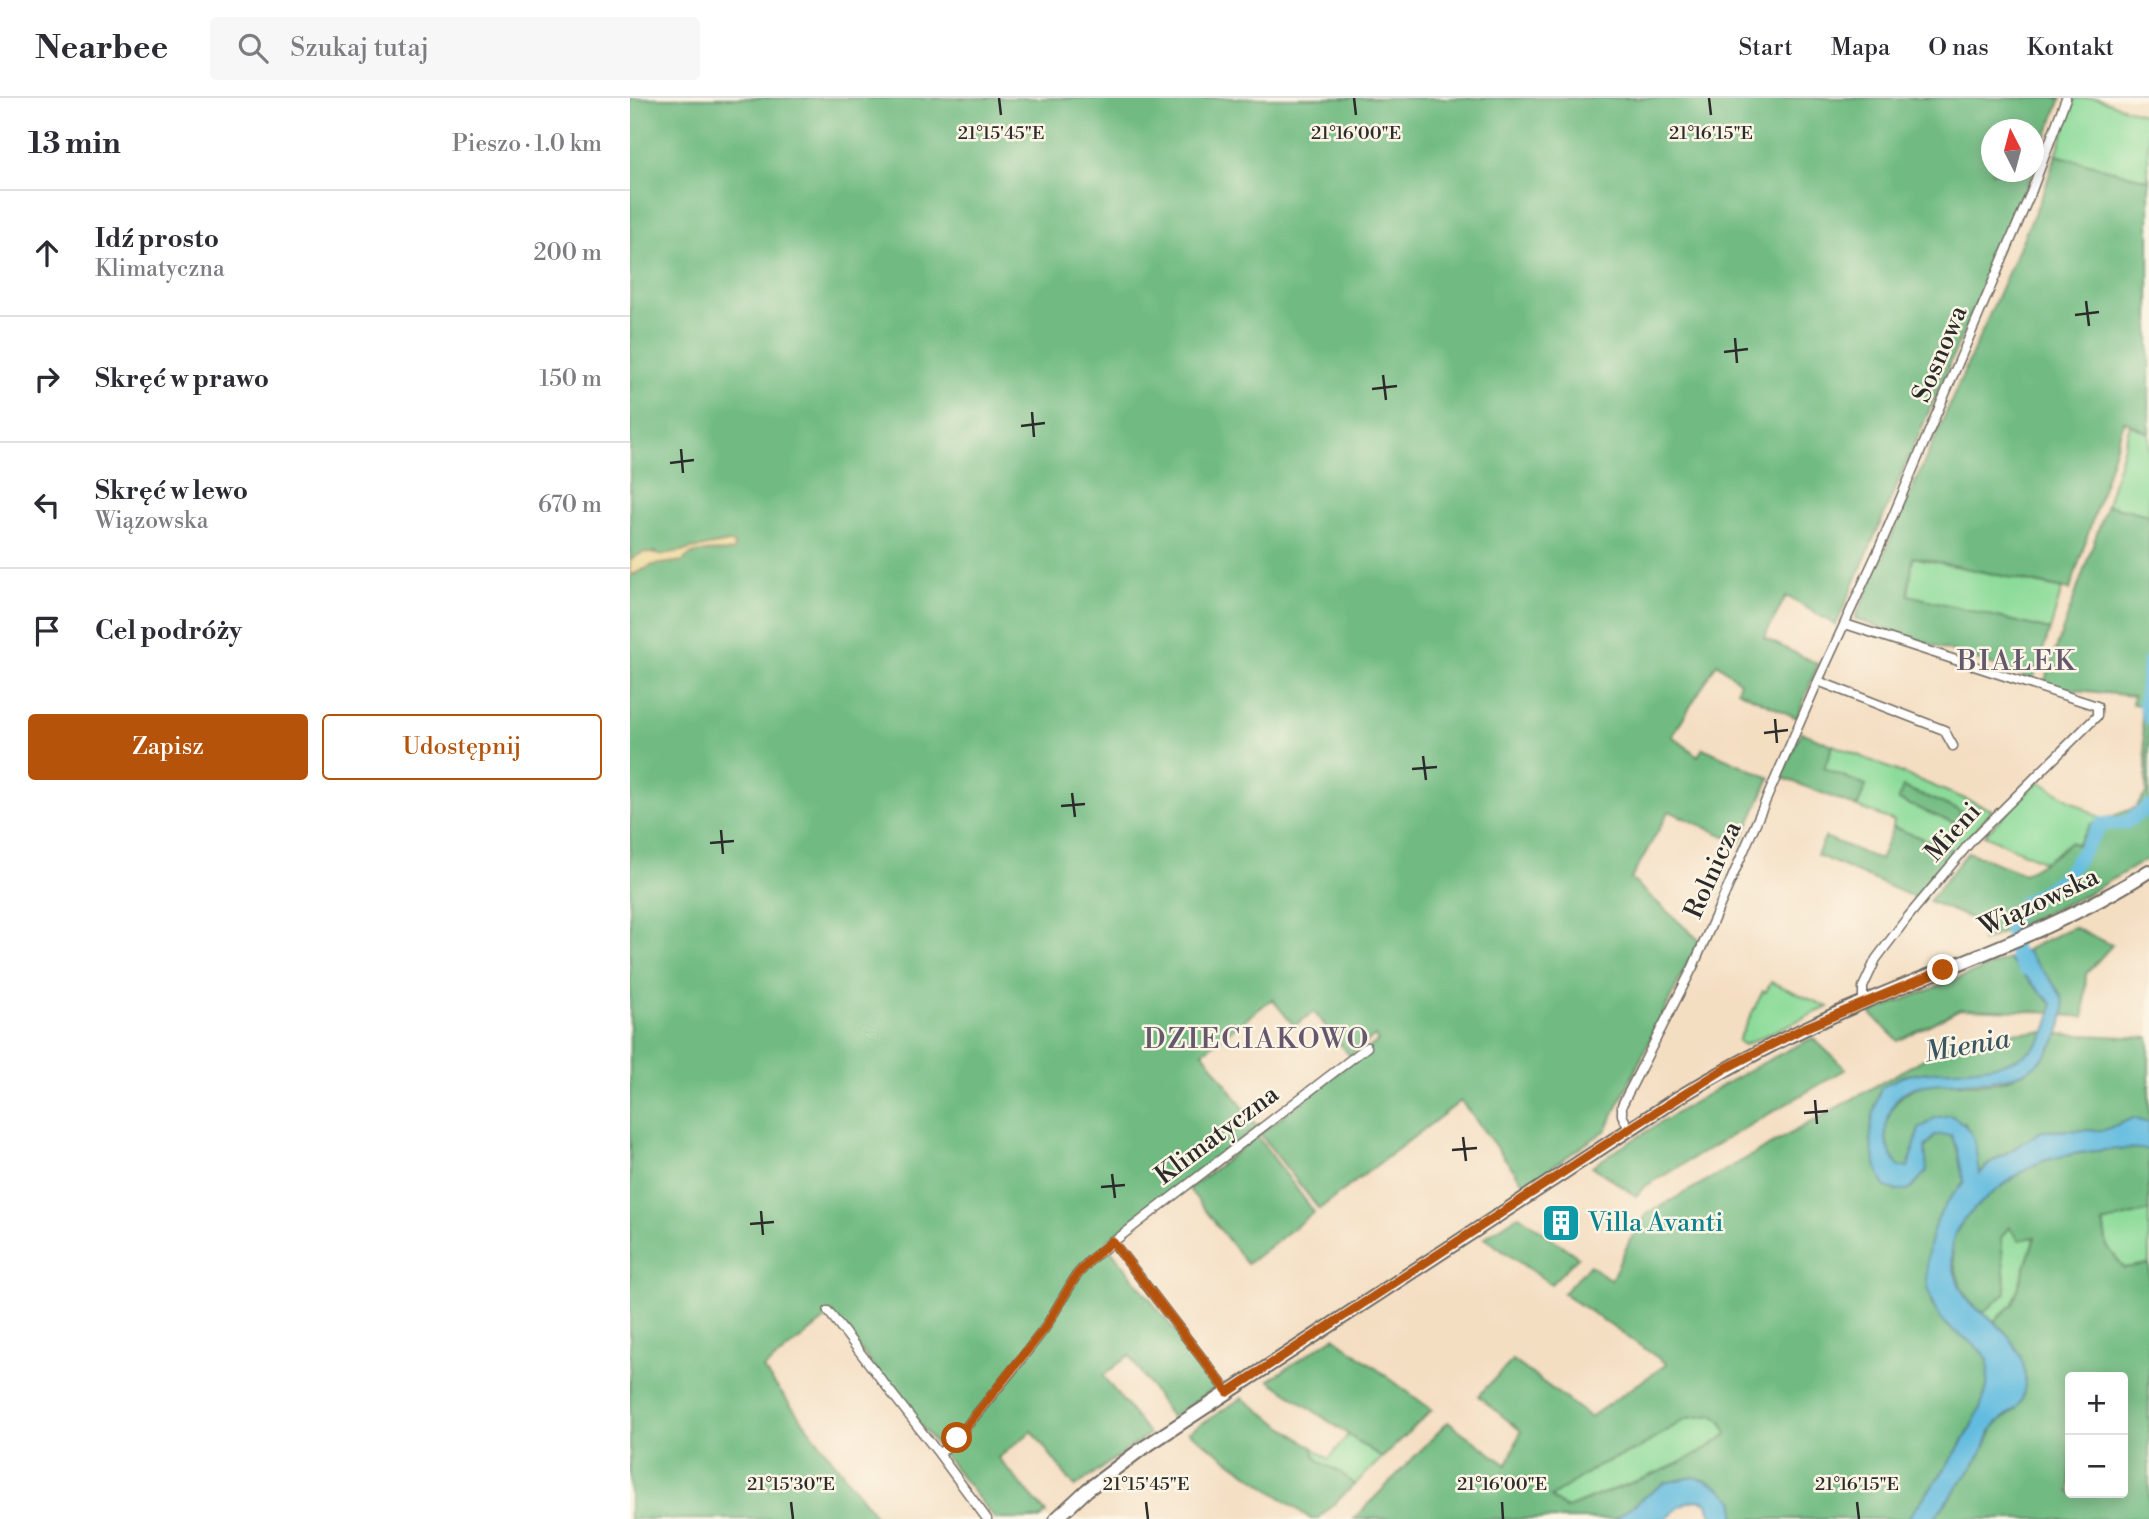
<!DOCTYPE html>
<html lang="pl">
<head>
<meta charset="utf-8">
<style>
  :root { --surface:#fff; --page:#f7f7f7; --text:#2b2b33; --muted:#7c7c81; --line:#e1e1e2; --accent:#b45309 }
  body { margin:0; font-family:"Libre Bodoni",serif; background:var(--page); color:var(--text) }
  .controls { position:absolute; right:21px; bottom:21px; display:grid; overflow:hidden; border-radius:7px; box-shadow:0 4px 18px #0003 }
  .controls button { width:63px; height:63px; display:grid; place-items:center; padding:0; border:0; border-bottom:2px solid var(--line); background:var(--surface); color:var(--text); font:35px sans-serif }
  .compass { position:absolute; left:1351px; top:21px; width:63px; height:63px; border-radius:50%; background:var(--surface); box-shadow:0 4px 18px #0003; rotate:354deg }
  .stop { position:absolute; width:21px; height:21px; margin:-16px; border:5px solid #b45309; border-radius:50%; background:#fff }
  .stop.end { background:#b45309; border-color:#fff; box-shadow:0 2px 7px #0008 }
  .list { margin:0; padding:0; list-style:none }
  h2 { display:flex; justify-content:space-between; align-items:center; height:91px; margin:0; padding:0 28px; font-size:30px }
  h2 small { font-size:23px; font-weight:400; color:var(--muted) }
  .list li { display:grid; grid-template-columns:46px 1fr auto; gap:21px; align-items:center; box-sizing:border-box; height:126px; padding:0 28px; border-top:2px solid var(--line) }
  .list b { display:block; font-size:26px; white-space:nowrap }
  .list p { margin:0; font-size:23px; white-space:nowrap; color:var(--muted) }
  .list em { font-size:23px; font-style:normal; color:var(--muted) }
  .actions { display:flex; gap:14px; padding:21px 28px }
  .actions a { flex:1; padding:16px 0; border:2px solid var(--accent); border-radius:7px; text-align:center; font-size:24px; color:var(--accent) }
  .actions .main { background:var(--accent); color:#fff }
  .icon { flex:none; width:38px; height:38px; fill:none; stroke:currentColor; stroke-width:2; stroke-linecap:round; stroke-linejoin:round }
  .map { position:relative; flex:none; width:1519px; height:1421px; overflow:hidden }
  header { display:flex; align-items:center; gap:42px; box-sizing:border-box; height:98px; padding:0 35px; background:var(--surface); border-bottom:2px solid var(--line) }
  header strong { font-size:33px }
  nav { display:flex; gap:38px; margin-inline-start:auto; font-size:24px }
  .search { width:490px; height:63px; background:var(--page); display:flex; align-items:center; gap:18px; box-sizing:border-box; padding:0 24px; border-radius:7px; color:var(--muted); font-size:26px }
  main { display:flex }
  aside { flex:1; background:var(--surface) }
  .map>svg:first-child { display:block }
  .green { fill:#8cdb9a; stroke:#5c8362; stroke-width:2; fill-rule:evenodd }
  .forest { fill:#71bb82; stroke:#4e7356; stroke-width:2; fill-rule:evenodd }
  .sand { fill:#eeda9e; stroke:#8c8264; stroke-width:2 }
  .water { fill:#62bce0; stroke:#467486; stroke-width:2 }
  .lines { fill:none; stroke-linecap:round; stroke-linejoin:round }
  .river { stroke:#62bce0; stroke-width:14 }
  .street-casing { stroke:#716a60; stroke-width:11 }
  .secondary-casing { stroke:#716a60; stroke-width:16 }
  .street { stroke:#fff; stroke-width:8 }
  .secondary { stroke:#fff; stroke-width:12 }
  .route { stroke:#b45309; stroke-width:9 }
  .ticks { fill:none; stroke:#2b2b2b; stroke-width:2.5 }
  .labels { text-anchor:middle; dominant-baseline:central; stroke-width:5; stroke-linejoin:round; paint-order:stroke }
  .street-label { font-size:26px; fill:#2b2b2b; stroke:#fcf5e5 }
  .culture-label { font-size:26px; fill:#0d838f; stroke:#fcf5e5; text-anchor:start }
  .neighbourhood-label { font-size:28px; letter-spacing:2px; fill:#64576e; stroke:#fcf5e5 }
  .water-label { font-size:28px; font-style:italic; fill:#3c5661; stroke:#fcf5e5 }
  .ticks-label { font-size:18px; text-anchor:middle; fill:#2b2b2b; stroke:#fcf5e5; stroke-width:5; stroke-linejoin:round; paint-order:stroke }
</style>
</head>
<body>
<header>
<strong>Nearbee</strong>
<div class="search"><svg class="icon" aria-label="search" viewBox="0 0 24 24"><circle cx="10" cy="10" r="6"/><path d="M15 15l6 6"/></svg>Szukaj tutaj</div>
<nav><a>Start</a><a>Mapa</a><a>O nas</a><a>Kontakt</a></nav>
</header>
<main>
<aside>
<h2>13 min<small>Pieszo · 1.0 km</small></h2>
<ul class="list">
<li><svg class="icon" aria-label="ahead" viewBox="0 0 24 24"><path d="M12 20V5M6 11l6-6 6 6"/></svg><div><b>Idź prosto</b><p>Klimatyczna</p></div><em>200 m</em></li>
<li><svg class="icon" aria-label="right" viewBox="0 0 24 24"><path d="M7 20v-9h11M14 6l5 5-5 5"/></svg><div><b>Skręć w prawo</b></div><em>150 m</em></li>
<li><svg class="icon" aria-label="left" viewBox="0 0 24 24"><path d="M17 20v-9H6M10 6l-5 5 5 5"/></svg><div><b>Skręć w lewo</b><p>Wiązowska</p></div><em>670 m</em></li>
<li><svg class="icon" aria-label="arrive" viewBox="0 0 24 24"><path d="M6 21V4h12l-3 4 3 4H6"/></svg><div><b>Cel podróży</b></div></li>
</ul>
<div class="actions"><a class="main">Zapisz</a><a>Udostępnij</a></div>
</aside>
<div class="map">
<svg width="1519" height="1421" viewBox="0 0 1519 1421">
  <rect width="100%" height="100%" fill="#fcf5e5"/>
  <filter id="ink" filterUnits="userSpaceOnUse"><feTurbulence type="fractalNoise" baseFrequency=".0143" numOctaves="2"/><feDisplacementMap in="SourceGraphic" scale="14" xChannelSelector="R" yChannelSelector="G"/><feConvolveMatrix kernelMatrix="1 2 1 2 8 2 1 2 1" color-interpolation-filters="sRGB"/></filter>
  <filter id="wash" filterUnits="userSpaceOnUse"><feTurbulence type="fractalNoise" baseFrequency=".00686" numOctaves="4" result="noise"/><feDisplacementMap in="SourceGraphic" scale="28" xChannelSelector="R" yChannelSelector="G"/><feGaussianBlur stdDeviation="1.57" result="paint"/><feColorMatrix in="noise" values="0 0 0 0 0 0 0 0 0 0 0 0 0 0 0 0 0 1.4 0 .05"/><feComposite in="paint" operator="in"/></filter>
  <g filter="url(#wash)">
    <rect width="100%" height="100%" fill="#f4dec2"/>
    <path class="green" d="M1445,0H1466L1518,18L1519,15L1518,82L1426,57Z
      M1500,327L1519,335V417L1477,407Z
      M1283,459L1432,491L1420,532L1278,497Z
      M1203,647L1362,712L1324,757L1321,752L1263,729L1264,723L1227,709L1236,688L1193,670ZM1273,690L1330,713L1326,725L1268,702Z
      M1409,683L1473,722L1461,726L1447,747L1440,744L1415,764L1354,737Z
      M1141,884L1198,909L1114,947L1108,943L1133,893L1136,894Z
      M1519,1113V1166L1494,1170L1477,1148L1473,1124Z
      M1379,1129L1405,1138L1383,1206L1364,1223L1353,1215L1376,1195L1371,1140Z
      M1083,1317L1092,1324L1098,1336C1049,1373 991,1386 936,1411L920,1399L969,1367L1006,1352L1057,1320Z
      M718,1337L752,1360L724,1387C720,1383 715,1378 711,1375C697,1366 686,1367 682,1349L699,1361Z"/>
    <path class="forest" d="M0,0H1431L1404,72V32H1362V74H1403L1206,527L1156,498L1134,540L1188,566L1167,620L1107,592L1110,584L1087,565L1042,638L1068,658L1073,650L1140,680L1110,745L1039,713L1001,781L1069,842L976,1032L895,1087L831,1003L689,1111L630,1036L748,943L745,938L720,958L684,914L664,928L642,901L573,954L627,1029L475,1144L588,1288L541,1319L499,1257L473,1278L519,1336L445,1389L402,1333L368,1360L416,1415L410,1421H365L202,1216L133,1271L248,1421H0V478L23,467L53,463C63,450 87,454 102,453L99,444L31,457L24,454L0,462Z
      M1426,57L1517,82L1519,80V335L1494,323L1440,492L1283,459L1278,497L1420,532L1403,581L1225,521L1415,91Z
      M1477,407L1519,417V760L1455,797L1352,844L1350,824L1299,803L1338,754L1394,776L1427,756L1440,744L1447,747L1461,726L1505,710L1516,696V660L1510,607L1502,606L1503,598L1430,590L1414,585Z
      M1171,634L1203,647L1194,670L1236,688L1227,709L1151,679Z
      M1273,689L1331,713L1326,726L1268,702Z
      M1263,729L1321,752L1324,757L1288,801L1187,757L1195,739L1250,762Z
      M1443,829L1482,847L1456,876L1454,919L1433,917C1434,891 1409,872 1396,852Z
      M1378,861L1422,906L1421,914L1330,911L1268,943L1240,915Z
      M1416,934C1392,979 1332,968 1292,975C1285,976 1276,976 1270,979C1261,986 1253,999 1245,1007L1265,1092L1305,1037L1321,1036L1327,1050L1334,1085L1315,1107L1301,1205L1316,1227L1343,1245L1358,1261C1358,1270 1358,1280 1357,1289C1347,1331 1304,1387 1277,1421H1105V1404L1034,1385L985,1421H724L818,1324L877,1367L891,1333L848,1298L883,1262L960,1319L1037,1266L933,1195L960,1167L981,1182L999,1144L1017,1116L1340,935ZM1083,1317L1092,1324L1097,1336C1049,1373 991,1386 936,1411L921,1399L969,1367L1006,1352L1057,1320Z
      M1428,936L1519,940V1025L1503,1020L1475,1032L1412,1033L1361,1064L1348,1076L1335,1025L1289,1031L1278,1069H1269C1258,1055 1252,1041 1257,1024C1274,963 1336,996 1379,981C1389,978 1415,952 1425,944Z
      M1183,940L1216,971L1014,1089L1006,1098L962,1068C1034,1022 1106,976 1183,940Z
      M627,1038L684,1114L617,1166L559,1091Z
      M1505,1049L1519,1052V1113L1473,1125L1477,1148L1494,1170L1519,1166V1421H1304L1350,1359L1365,1327L1386,1311L1379,1238L1364,1223L1383,1206L1405,1139L1389,1142L1379,1129L1371,1140L1376,1195L1353,1215C1338,1205 1331,1193 1327,1176C1324,1166 1320,1149 1324,1139C1336,1110 1377,1082 1404,1067C1427,1055 1477,1052 1505,1049ZM1440,1279H1493V1395H1440Z
      M889,1117L948,1159L921,1186L854,1140Z
      M704,1239L802,1312L752,1360L639,1282Z
      M612,1300L682,1349C686,1367 697,1366 711,1375C715,1378 720,1383 724,1387L688,1421H681L559,1334Z"/>
    <path class="sand" d="M100,444L105,448L103,453C88,454 62,450 53,463L23,467L0,478V462L14,454L31,457Z"/>
    <path class="water" d="M1396,852C1406,868 1428,885 1433,904C1436,914 1431,932 1426,941C1401,993 1348,980 1302,986C1294,987 1283,988 1276,993C1265,1000 1260,1012 1257,1024C1253,1041 1258,1055 1269,1069H1278L1289,1031L1305,1020L1320,1017C1349,1032 1344,1048 1349,1076L1361,1065L1412,1033L1475,1032L1503,1020L1519,1025V1052C1495,1047 1426,1056 1404,1067C1382,1079 1328,1117 1323,1142C1318,1162 1328,1192 1342,1207C1347,1213 1356,1217 1363,1223C1385,1241 1401,1268 1393,1297C1390,1313 1374,1316 1365,1327C1357,1337 1355,1351 1348,1361C1334,1381 1318,1400 1304,1421H1277C1304,1387 1347,1332 1357,1289C1358,1280 1358,1270 1358,1261C1353,1256 1349,1250 1343,1246C1335,1239 1324,1234 1317,1227C1287,1198 1294,1137 1316,1106C1321,1098 1328,1092 1334,1085L1327,1050L1321,1037H1305L1295,1049L1297,1073L1279,1092H1265L1255,1089C1237,1050 1237,1031 1251,990C1258,986 1266,980 1275,978C1327,965 1419,985 1422,906L1378,861Z
      M1063,1379C1082,1383 1092,1390 1105,1404V1421H1084L1076,1404C1058,1397 1048,1411 1035,1421H985L1034,1385Z"/>
    <g class="lines">
      <path class="river" d="M1519,564L1515,606L1519,620
        M1395,871C1387,861 1385,854 1382,842C1373,801 1412,801 1433,779C1448,764 1458,743 1472,726L1495,725L1519,709"/>
    </g>
  </g>
  <g filter="url(#ink)">
    <g class="lines">
      <defs>
        <path id="street" d="M1215,526L1467,608V618L1343,741L1277,820L1246,861L1233,889V904
          M1188,583L1314,632L1323,648
          M999,1031L992,1017V1007L1063,869L1188,583L1248,453L1402,92L1436,0
          M482,1143L598,1294
          M198,1213L309,1356L357,1421
          M309,1356L327,1340L385,1269L415,1230L446,1178L461,1161L737,949"/>
        <path id="secondary" d="M426,1421L457,1392L510,1352L1046,1001C1107,964 1169,931 1234,904C1331,863 1431,830 1519,773"/>
      </defs>
      <use href="#street" class="street-casing"/>
      <use href="#secondary" class="secondary-casing"/>
      <use href="#street" class="street"/>
      <use href="#secondary" class="secondary"/>
    </g>
  </g>
  <g class="lines" filter="url(#ink)">
    <path class="route" d="M327,1340L415,1230L446,1178L461,1161L482,1143L598,1294L999,1031L1096,970L1172,931L1313,872"/>
  </g>
  <path class="ticks" d="M369,0L371,17M724,0L726,17M1079,0L1081,17M1456,203L1459,228M1445,217L1469,214M1105,240L1107,265M1094,254L1118,251M753,277L756,302M742,291L767,288M402,314L404,339M391,328L415,325M51,351L53,375M40,365L64,362M1145,621L1147,645M1134,635L1158,632M793,658L796,682M782,671L807,669M442,695L445,719M431,708L455,706M91,732L93,756M80,745L104,743M1185,1002L1187,1026M1174,1015L1198,1013M833,1039L836,1063M822,1052L847,1050M482,1076L485,1100M471,1089L495,1087M131,1113L133,1137M120,1126L144,1124M161,1404L163,1421M516,1404L518,1421M872,1404L873,1421M1227,1404L1229,1421"/>
  <defs>
    <symbol id="building-square" viewBox="-11 -11 22 22"><rect x="-9" y="-9" width="18" height="18" rx="4" fill="#0f9aa8" stroke="#fcf5e5"/><path d="M-4-6H4V6H1V3H-1V6H-4ZM-2.5-4.3h1.7v1.8h-1.7ZM.8-4.3h1.7v1.8H.8ZM-2.5-1h1.7V.8h-1.7ZM.8-1h1.7V.8H.8Z" fill="#fff"/></symbol>
  </defs>
  <g fill-rule="evenodd">
    <use href="#building-square" x="909" y="1103" width="44" height="44"/>
  </g>
  <g class="labels">
    <g class="street-label">
      <text transform="translate(1310 256) rotate(-67)">Sosnowa</text>
      <text transform="translate(1323 734) rotate(-48)">Mieni</text>
      <text transform="translate(1083 772) rotate(-66)">Rolnicza</text>
      <text transform="translate(1409 804) rotate(-25)">Wiązowska</text>
      <text transform="translate(587 1037) rotate(-37)">Klimatyczna</text>
    </g>
    <g class="culture-label">
      <text x="958" y="1125">Villa Avanti</text>
    </g>
    <g class="neighbourhood-label">
      <text x="1387" y="563">BIAŁEK</text>
      <text x="627" y="941">DZIECIAKOWO</text>
    </g>
    <g class="water-label">
      <text transform="translate(1337 948) rotate(-10)">Mienia</text>
    </g>
  </g>
  <g class="ticks-label">
    <text x="371" y="41">21°15'45"E</text>
    <text x="726" y="41">21°16'00"E</text>
    <text x="1081" y="41">21°16'15"E</text>
    <text x="161" y="1392">21°15'30"E</text>
    <text x="516" y="1392">21°15'45"E</text>
    <text x="872" y="1392">21°16'00"E</text>
    <text x="1227" y="1392">21°16'15"E</text>
  </g>
</svg>
<div class="controls">
<button>+</button>
<button>−</button>
</div>
<svg class="compass" viewBox="-18 -18 36 36"><path d="M0-13l5 13h-10z" fill="#e53935"/><path d="M0 13l5-13h-10z" fill="#7c7c81"/></svg>
<div class="stop" style="left:327px;top:1340px"></div>
<div class="stop end" style="left:1313px;top:872px"></div>
</div>
</main>
</body>
</html>
